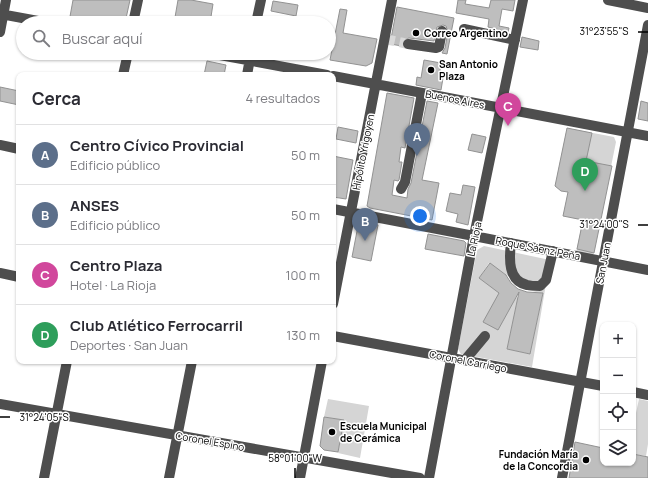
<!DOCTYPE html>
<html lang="es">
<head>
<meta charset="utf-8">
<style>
  :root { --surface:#fff; --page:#f7f7f7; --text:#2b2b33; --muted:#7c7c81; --line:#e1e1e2; --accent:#000 }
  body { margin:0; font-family:Manrope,sans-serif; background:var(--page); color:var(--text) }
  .controls { position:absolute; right:12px; bottom:12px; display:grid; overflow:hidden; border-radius:8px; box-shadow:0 1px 3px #0004 }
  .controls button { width:36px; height:36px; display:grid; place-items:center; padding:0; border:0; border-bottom:1px solid var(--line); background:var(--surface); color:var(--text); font:20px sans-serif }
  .you { position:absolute; left:420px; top:216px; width:14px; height:14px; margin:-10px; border:3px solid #fff; border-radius:50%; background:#1a73e8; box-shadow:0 0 0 6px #1a73e833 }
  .badge { display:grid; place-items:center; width:26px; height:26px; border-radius:50%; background:var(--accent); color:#fff; font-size:13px; font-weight:700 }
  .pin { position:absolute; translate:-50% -33px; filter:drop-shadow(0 1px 2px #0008) }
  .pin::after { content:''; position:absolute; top:21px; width:14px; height:12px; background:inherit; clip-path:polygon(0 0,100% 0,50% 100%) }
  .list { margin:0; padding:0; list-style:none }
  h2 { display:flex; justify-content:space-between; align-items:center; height:52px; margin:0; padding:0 16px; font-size:17px }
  h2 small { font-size:13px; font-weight:400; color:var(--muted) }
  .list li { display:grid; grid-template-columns:26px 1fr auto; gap:12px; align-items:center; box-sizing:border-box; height:60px; padding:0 16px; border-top:1px solid var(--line) }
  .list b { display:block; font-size:15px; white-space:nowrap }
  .list p { margin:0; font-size:13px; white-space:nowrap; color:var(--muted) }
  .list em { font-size:13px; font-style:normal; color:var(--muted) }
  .icon { flex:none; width:22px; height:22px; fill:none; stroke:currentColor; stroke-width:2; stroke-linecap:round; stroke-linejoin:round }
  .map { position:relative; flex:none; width:648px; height:478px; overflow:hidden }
  .search { position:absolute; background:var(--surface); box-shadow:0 1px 3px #0004; left:16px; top:16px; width:320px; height:44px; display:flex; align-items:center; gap:10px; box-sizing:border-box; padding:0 14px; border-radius:22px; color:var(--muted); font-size:15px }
  .panel { position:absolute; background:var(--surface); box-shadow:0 1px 3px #0004; left:16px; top:72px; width:320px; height:292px; border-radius:8px }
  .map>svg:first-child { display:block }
  .green { fill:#d5d5d5; fill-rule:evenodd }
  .building { fill:#bebebe; stroke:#929292 }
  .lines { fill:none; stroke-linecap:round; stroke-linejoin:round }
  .minor-tunnel { stroke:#d9d9d9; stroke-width:10; stroke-dasharray:10 5; stroke-linecap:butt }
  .minor { stroke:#4e4e4e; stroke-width:10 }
  .ticks { fill:none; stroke:#000; stroke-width:1.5 }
  .poi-dot { fill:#000; stroke:#fff; stroke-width:1.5 }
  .labels { text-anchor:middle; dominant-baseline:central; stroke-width:3; stroke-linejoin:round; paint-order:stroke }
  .poi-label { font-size:10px; font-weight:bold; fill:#000; stroke:#fff; text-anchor:start }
  .street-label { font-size:10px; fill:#000; stroke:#fff }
  .ticks-label { font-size:10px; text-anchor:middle; fill:#000; stroke:#fff; stroke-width:3; stroke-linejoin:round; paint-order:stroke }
</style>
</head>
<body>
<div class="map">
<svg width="648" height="478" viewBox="0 0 648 478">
  <rect width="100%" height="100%" fill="#fff"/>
  <path class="green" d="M567,128L614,137L616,142L593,255L576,252L583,220L563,216L568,192L555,186Z
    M484,246L550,260L532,367L461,354L458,349L477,250ZM489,263L529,290L543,294L530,354L507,349L518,298L517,297L513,302L479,278Z
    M328,399L369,406L360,458L338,453L344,420L324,417Z
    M639,399L648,401V444L646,456L633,454V427Z"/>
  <path class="building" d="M73,0H130L125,23H76L69,22Z
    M178,0H191L213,4L210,23H174Z
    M458,0H466L465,4L489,8L491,0H515L513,11L502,9L499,26L509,28L508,32L488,27L489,19L456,13Z
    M273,1L298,5L296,16L271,11Z
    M397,7L454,18L447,54L442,53L445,48L448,32L446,26L443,25L437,27L434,41L409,38L403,40L402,46L390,44Z
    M340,9L347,10L343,33L377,39L372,63L366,66L330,60Z
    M522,37L539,41L538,50L520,47Z
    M424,60L441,63L439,77L443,78L441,90L416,85L417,77L421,78Z
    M207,61L226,65L224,75H204Z
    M0,87L19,91V105L0,101Z
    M387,93L414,98L405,148L401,147L399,162H402L399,180L398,181L394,180L392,195L407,198L408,189L411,183L427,101L438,103L422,180L439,183L432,220L370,208L367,206Z
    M641,101L648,103V121L638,119Z
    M338,127L358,131L356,143L336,139Z
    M567,128L592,133L586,161L612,166L594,253L577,249L583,220L563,216L568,192L561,191L555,186Z
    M472,134L486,137L482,153L468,150Z
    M333,156L353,160L346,199L333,197Z
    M463,185L475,187L468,225L456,222L458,214L446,211L450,193L461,195Z
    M363,222L378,225L371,261L352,257L358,226Z
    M428,234L464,241L466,243L464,256L425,249Z
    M490,263L506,275L511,283L518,289L527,292L543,293L530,354L507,349L519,292L498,330L483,322L499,293L479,278Z
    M324,417L344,420L338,452L324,450L320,446Z
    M575,442L603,448V463H633V454L648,457V478H569Z"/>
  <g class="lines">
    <path class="minor-tunnel" d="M385,39L408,44"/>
    <path class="minor" d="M608,0L648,8
      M0,14L49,23
      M133,23L138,0
      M256,23L261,0
      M464,29L515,40
      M0,32L6,0
      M408,44L436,48L439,47L442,31
      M209,53L327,75
      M123,75L128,53
      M247,75L251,53
      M333,76L648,136
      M0,145L19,149
      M401,189L405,182L422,93
      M333,209L474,236L648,270
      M511,243C509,259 508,281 527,285C531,286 536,286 540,286L546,280L553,251
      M0,273L19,277
      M333,304L392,0
      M333,336L603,386
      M465,360L485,336
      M633,392L648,395
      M0,404L420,478
      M44,478L67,361
      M169,478L192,361
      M300,478L322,361
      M429,478L474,236L523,0
      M562,478L648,25"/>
  </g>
  <path class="ticks" d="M638,32H648M638,225H648M0,417H10M295,468V478"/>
  <g class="poi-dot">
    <circle cx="416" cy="33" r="4"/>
    <circle cx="431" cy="70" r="4"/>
    <circle cx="332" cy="432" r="4"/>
    <circle cx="586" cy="460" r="4"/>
  </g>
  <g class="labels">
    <g class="poi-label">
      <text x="424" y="33">Correo Argentino</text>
      <text x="439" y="64">San Antonio<tspan x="439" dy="12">Plaza</tspan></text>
      <text x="340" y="426">Escuela Municipal<tspan x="340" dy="12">de Cerámica</tspan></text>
      <text x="578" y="454" text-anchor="end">Fundación María<tspan x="578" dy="12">de la Concordia</tspan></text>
    </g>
    <g class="street-label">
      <text transform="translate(455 99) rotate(11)">Buenos Aires</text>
      <text transform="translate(363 152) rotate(-79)">Hipólito Yrigoyen</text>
      <text transform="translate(474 239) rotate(-78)">La Rioja</text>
      <text transform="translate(538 248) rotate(11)">Roque Sáenz Peña</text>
      <text transform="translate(603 263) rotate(-79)">San Juan</text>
      <text transform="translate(468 361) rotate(11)">Coronel Carriego</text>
      <text transform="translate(210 441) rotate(10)">Coronel Espino</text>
    </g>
  </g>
  <g class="ticks-label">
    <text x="604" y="35">31°23'55"S</text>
    <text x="604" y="228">31°24'00"S</text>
    <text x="44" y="421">31°24'05"S</text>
    <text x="295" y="462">58°01'00"W</text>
  </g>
</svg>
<div class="controls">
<button>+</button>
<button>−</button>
<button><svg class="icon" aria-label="locate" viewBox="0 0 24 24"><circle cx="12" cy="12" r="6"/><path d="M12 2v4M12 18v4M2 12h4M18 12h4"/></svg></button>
<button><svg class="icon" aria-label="layers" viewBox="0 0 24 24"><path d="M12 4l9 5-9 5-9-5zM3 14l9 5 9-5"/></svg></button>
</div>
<div class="you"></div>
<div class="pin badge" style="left:417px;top:156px;background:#5c6f8a">A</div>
<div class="pin badge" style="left:365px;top:241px;background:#5c6f8a">B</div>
<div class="pin badge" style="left:508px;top:126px;background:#d1479c">C</div>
<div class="pin badge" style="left:585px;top:191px;background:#2e9e5b">D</div>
<div class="search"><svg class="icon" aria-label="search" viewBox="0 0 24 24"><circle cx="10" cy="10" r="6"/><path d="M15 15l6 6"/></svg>Buscar aquí</div>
<section class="panel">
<h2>Cerca<small>4 resultados</small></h2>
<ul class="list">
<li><span class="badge" style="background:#5c6f8a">A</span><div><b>Centro Cívico Provincial</b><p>Edificio público</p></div><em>50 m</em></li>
<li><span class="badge" style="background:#5c6f8a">B</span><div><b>ANSES</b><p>Edificio público</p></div><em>50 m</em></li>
<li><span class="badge" style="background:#d1479c">C</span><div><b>Centro Plaza</b><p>Hotel · La Rioja</p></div><em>100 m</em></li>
<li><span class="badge" style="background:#2e9e5b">D</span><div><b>Club Atlético Ferrocarril</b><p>Deportes · San Juan</p></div><em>130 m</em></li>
</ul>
</section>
</div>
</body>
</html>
